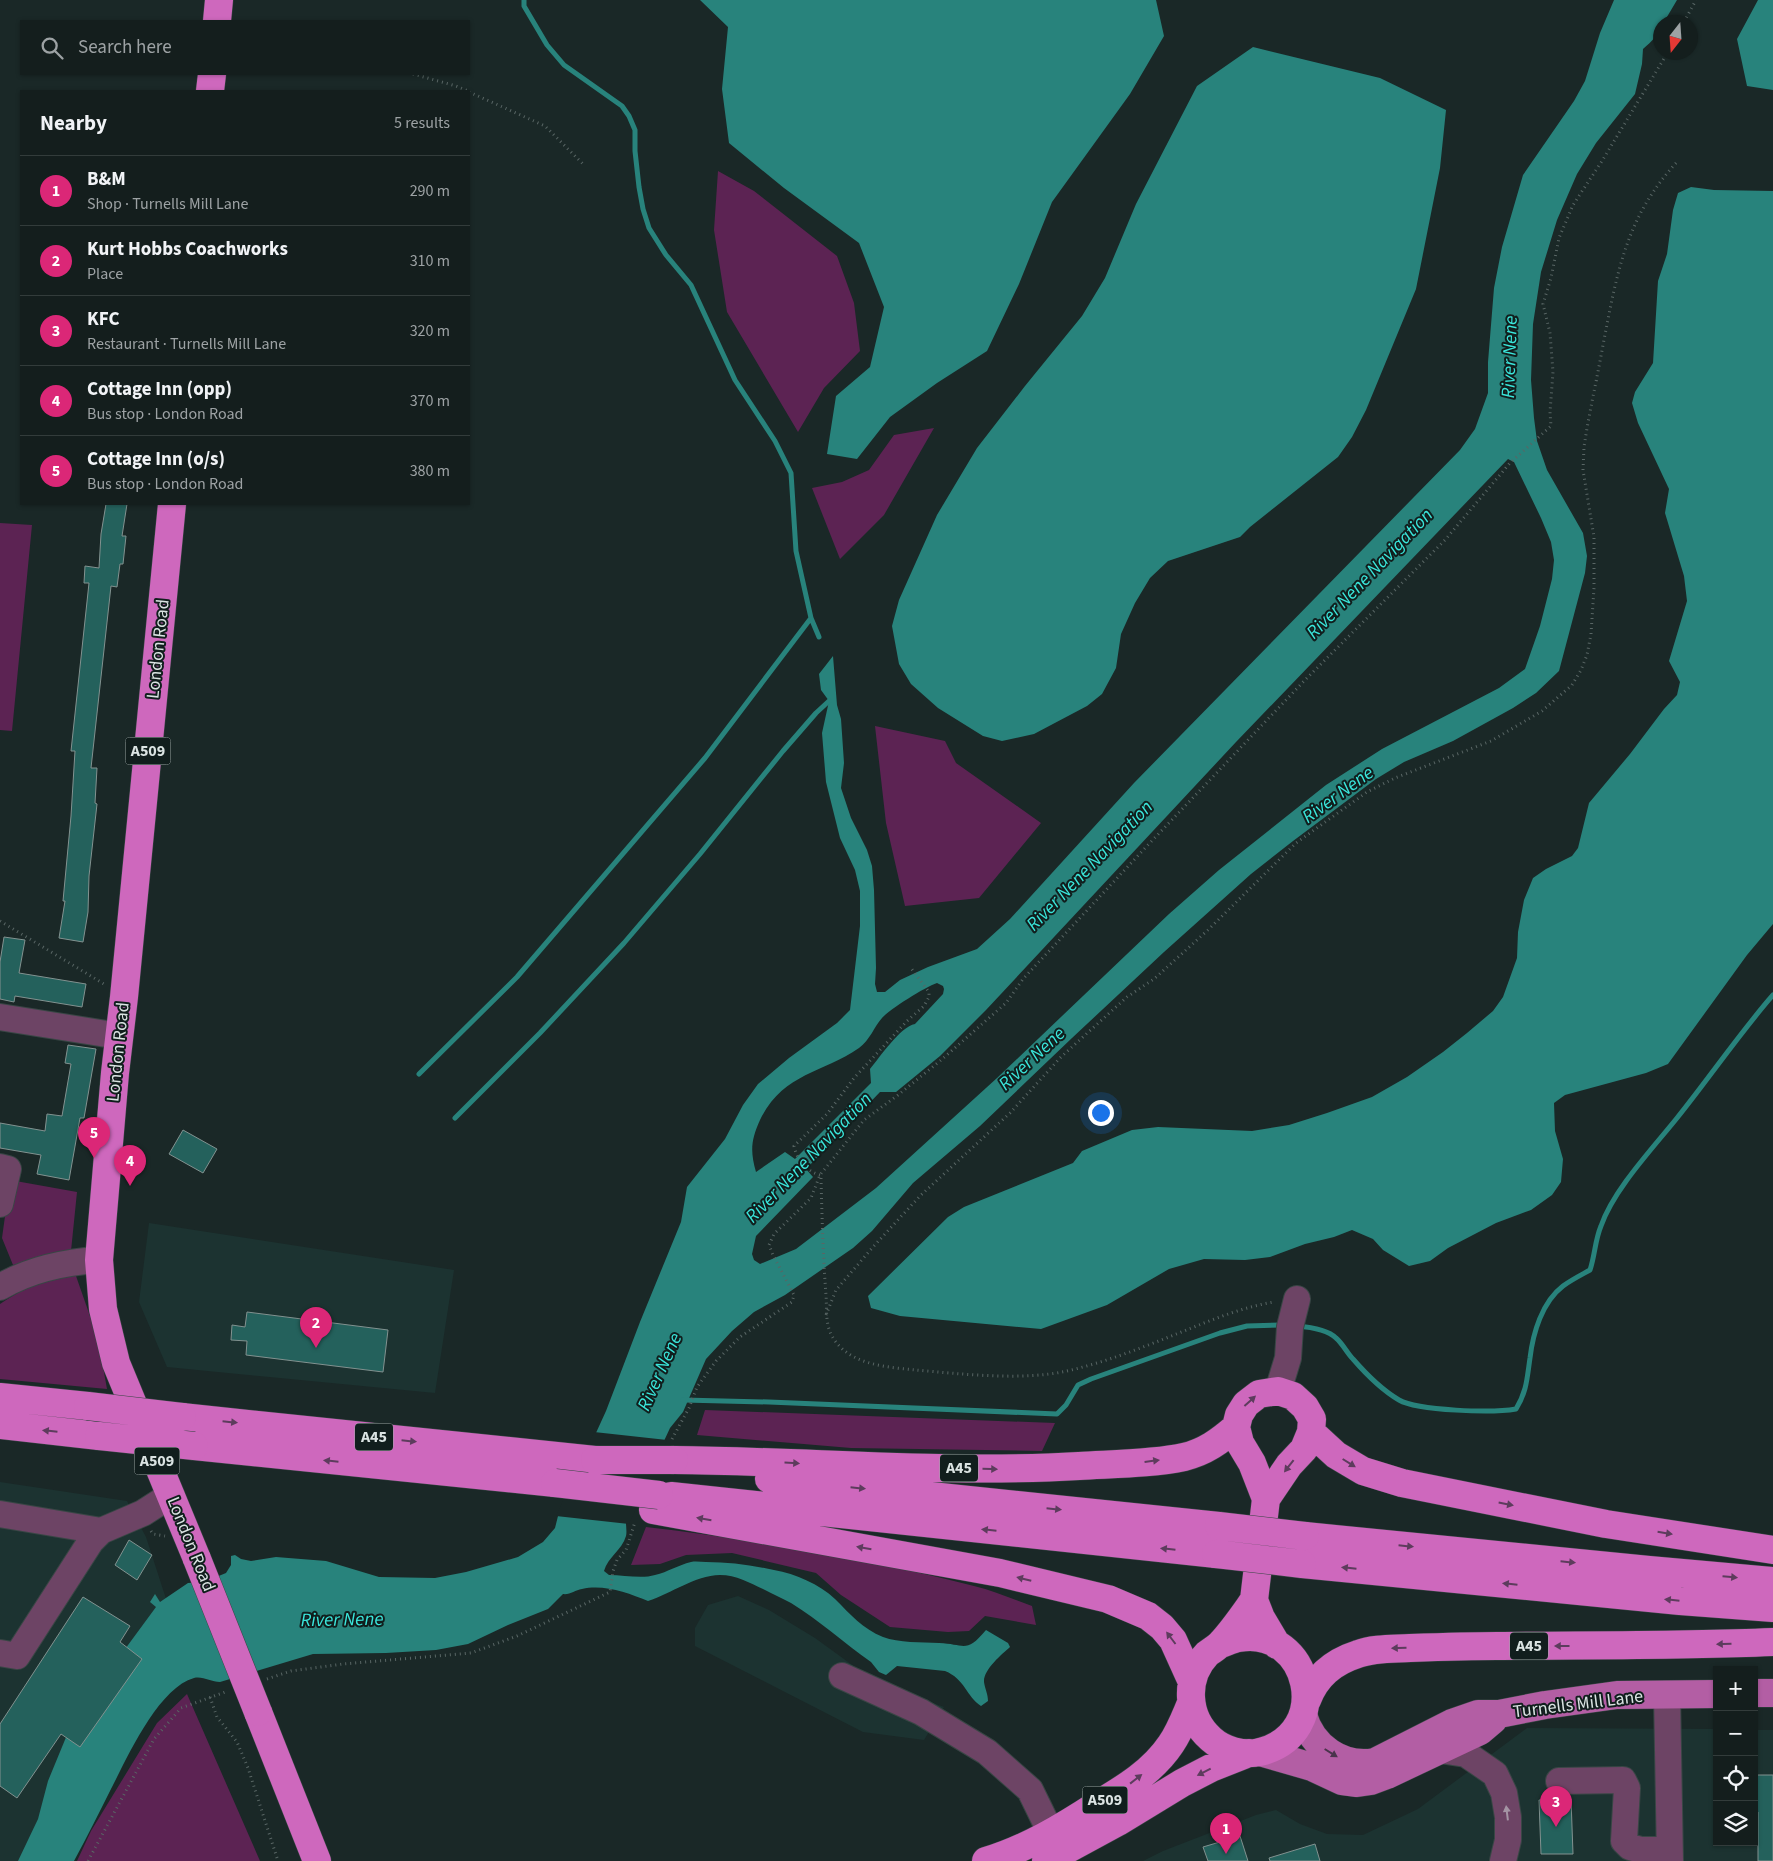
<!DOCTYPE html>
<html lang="en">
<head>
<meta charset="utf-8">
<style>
  :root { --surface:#141e1d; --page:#212b2a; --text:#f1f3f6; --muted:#9da2a4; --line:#333c3b; --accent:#db2777 }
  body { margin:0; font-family:"Source Sans 3",sans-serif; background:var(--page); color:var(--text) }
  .controls { position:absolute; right:15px; bottom:15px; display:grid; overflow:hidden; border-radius:0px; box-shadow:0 1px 4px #0004 }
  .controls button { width:45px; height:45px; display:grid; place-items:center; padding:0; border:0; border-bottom:1px solid var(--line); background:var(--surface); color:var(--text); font:25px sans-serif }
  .compass { position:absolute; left:1653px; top:15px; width:45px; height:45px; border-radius:50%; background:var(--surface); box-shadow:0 1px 4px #0004; rotate:197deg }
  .you { position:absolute; left:1100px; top:1112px; width:18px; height:18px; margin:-12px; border:4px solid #fff; border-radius:50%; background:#1a73e8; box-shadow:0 0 0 8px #1a73e833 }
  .badge { display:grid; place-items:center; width:32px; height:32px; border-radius:50%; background:var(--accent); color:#fff; font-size:16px; font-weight:700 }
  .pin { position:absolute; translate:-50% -41px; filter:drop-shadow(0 1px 2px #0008) }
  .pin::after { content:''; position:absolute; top:26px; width:18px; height:15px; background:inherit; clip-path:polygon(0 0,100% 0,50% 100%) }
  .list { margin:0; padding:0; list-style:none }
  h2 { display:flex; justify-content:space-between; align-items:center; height:65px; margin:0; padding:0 20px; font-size:21px }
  h2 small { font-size:16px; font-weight:400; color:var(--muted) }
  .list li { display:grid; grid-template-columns:32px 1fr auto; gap:15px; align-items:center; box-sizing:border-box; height:70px; padding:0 20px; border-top:1px solid var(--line) }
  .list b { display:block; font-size:19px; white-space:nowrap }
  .list p { margin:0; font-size:16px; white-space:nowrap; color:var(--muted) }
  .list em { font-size:16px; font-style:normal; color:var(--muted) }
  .icon { flex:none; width:28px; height:28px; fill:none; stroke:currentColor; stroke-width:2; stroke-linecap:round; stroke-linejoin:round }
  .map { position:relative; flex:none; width:1773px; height:1861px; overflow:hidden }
  .search { position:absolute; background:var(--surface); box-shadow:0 1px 4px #0004; left:20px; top:20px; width:450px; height:55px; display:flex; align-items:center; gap:12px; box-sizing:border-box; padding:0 18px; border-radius:0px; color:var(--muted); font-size:19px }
  .panel { position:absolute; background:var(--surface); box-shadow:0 1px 4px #0004; left:20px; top:90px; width:450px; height:415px; border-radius:0px }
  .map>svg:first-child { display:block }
  .built { fill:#1c3331 }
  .green { fill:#5c2353 }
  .water { fill:#28837c; fill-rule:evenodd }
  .pier { fill:#1a2827 }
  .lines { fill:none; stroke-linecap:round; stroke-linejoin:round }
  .stream { stroke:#28837c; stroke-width:5 }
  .building { fill:#24615c; stroke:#829290 }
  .minor-casing { stroke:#394645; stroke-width:28 }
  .major-casing { stroke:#394645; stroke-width:29 }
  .highway-casing { stroke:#394645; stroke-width:29 }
  .path { stroke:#596665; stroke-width:3; stroke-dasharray:1 4; stroke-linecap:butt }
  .minor { stroke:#6d4465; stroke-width:26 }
  .major { stroke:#b35ea4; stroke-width:28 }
  .highway { stroke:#ce68bd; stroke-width:28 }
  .highway-bridge-casing { stroke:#394645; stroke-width:29; stroke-linecap:butt }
  .highway-bridge { stroke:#ce68bd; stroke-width:28 }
  .oneway { fill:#5d3c5d }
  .oneway2 { fill:#4a344c }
  .oneway3 { fill:#a494a4 }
  .labels { text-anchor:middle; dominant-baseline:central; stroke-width:4; stroke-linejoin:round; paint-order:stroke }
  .shield { fill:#111e1d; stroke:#9ea8a7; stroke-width:1 }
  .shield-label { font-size:16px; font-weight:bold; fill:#dae3e2 }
  .street-label { font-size:18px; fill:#dae3e2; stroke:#111e1d }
  .water-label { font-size:19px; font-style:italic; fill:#3ae6db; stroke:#111e1d }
</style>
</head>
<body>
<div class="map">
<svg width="1773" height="1861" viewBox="0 0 1773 1861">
  <rect width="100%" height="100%" fill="#1a2827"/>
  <path class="built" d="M149,1223L454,1270L435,1393L167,1367L139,1302Z
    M0,1482L127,1501L146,1537L169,1608L78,1721L21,1861H0Z
    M738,1596L769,1610L815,1638L877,1683L944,1707L924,1740L863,1732L695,1646V1628L708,1605Z
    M1527,1728L1717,1729V1842H1754V1730H1773V1861H1143L1163,1851L1256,1815L1276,1810L1300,1824L1327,1834L1363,1835L1418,1809Z"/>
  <path class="green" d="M718,171L754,191L837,256L854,303L860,351L824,388L798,432L727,312L714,230Z
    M934,428L884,515L840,559L812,488L842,482L869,470L894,435Z
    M0,523L32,525L12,731L0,730Z
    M875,726L945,741L956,763L1041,823L979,898L905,906L886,823Z
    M10,1180L77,1192L71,1251L13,1265L2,1238Z
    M72,1275L76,1276L98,1339L107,1389L0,1379V1304C23,1289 44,1277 72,1275Z
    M705,1410L1055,1423L1042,1451L851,1448L697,1435Z
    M646,1527C756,1540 867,1558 974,1586C994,1591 1013,1599 1032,1606L1036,1625L985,1616L969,1631L948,1632L890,1627L841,1595L816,1573L732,1553L686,1555L660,1564L631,1565Z
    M187,1694L260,1861H77L91,1831L157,1723Z"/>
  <path class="water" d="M700,0H1156L1164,36L1130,94L1052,202L1019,284L987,351L937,383L890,417L857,459L827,454L836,396L870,367L884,307L859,243L784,188L729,143L722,89L728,27Z
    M1614,0H1677L1664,22H1660C1660,35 1652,41 1643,49L1642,64L1635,94L1596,143L1577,174L1557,220L1541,272L1533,324L1531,380L1534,418L1537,441L1547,470L1583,533L1587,556L1585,573L1559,671L1536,693L1513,708L1453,741L1404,762L1376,779L1293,841L1251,874L1164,952L1072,1038L980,1126L913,1183L872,1231L853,1248L785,1295L754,1312L732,1331L706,1359L683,1412L670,1428L626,1523C626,1527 627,1532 626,1536C622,1550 608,1557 604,1571L609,1575C624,1575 642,1579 655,1575C668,1572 678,1565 691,1562C696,1561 701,1562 706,1562C729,1562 751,1565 774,1570C796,1574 819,1584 835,1599C850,1614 863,1629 883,1637C899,1643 921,1642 939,1643C965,1644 966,1654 986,1630L1008,1643L1010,1647C1002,1654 983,1670 984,1682C985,1689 988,1694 988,1701L981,1706C966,1696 965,1679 945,1671L897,1666L886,1675L879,1672L871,1662C844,1643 819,1620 791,1603C782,1598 772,1594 763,1589C750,1583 736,1575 720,1575C694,1576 672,1593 648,1601C628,1593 604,1584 582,1589C575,1590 570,1595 563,1594L548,1609L508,1625L468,1644L436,1650L386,1653L313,1654L220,1682C211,1682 203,1676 194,1678C158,1688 127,1758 111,1789C99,1813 87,1837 74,1861H18L38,1819L48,1781L69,1730L67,1728L156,1607L150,1602L155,1594L160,1602L188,1583L204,1582L226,1573L231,1565V1556L235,1555L241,1559L251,1561L276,1557L326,1561L379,1577L435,1578L466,1572L518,1557L543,1542L555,1528L558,1516L606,1411L640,1322L681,1222L687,1187L725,1139L743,1105L758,1084L789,1058L837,1023L850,1010L860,926V891L855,870L840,838L826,782L822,733L829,701L821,690L819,674L833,656L837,705L841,719L844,763L841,788L851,818L867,850L872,866L874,890L876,968L875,984L877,992H885L900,980L928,967L977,949L1010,919L1134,783L1460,450L1475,429L1488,393V362L1494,288L1502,247L1523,175L1574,101L1585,81L1600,33ZM1508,459L1514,462L1541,518L1551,542L1554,560L1552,579L1540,626L1525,669L1499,688L1382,749L1326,785L1219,870L1169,914L997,1078L876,1188L796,1249L760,1264L754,1260L752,1254L756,1236L813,1177L806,1169L880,1092H896L940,1056L986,1010L1236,742ZM937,983L943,986L944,989L943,994L915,1024C900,1027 880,1057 870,1069L871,1083L795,1159L785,1152L756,1172C750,1151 751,1140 760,1120C783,1073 821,1074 859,1048C870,1040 874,1027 882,1018C890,1009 925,987 937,983Z
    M1758,0H1773V90L1747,86L1737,39Z
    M1253,47L1380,78L1446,110L1440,168L1416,289L1366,410L1352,437L1338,457L1250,527L1240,537L1168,561L1150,578L1135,603L1121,634L1116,668L1102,694L1087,706L1034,734L1002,741L983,736L938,708L911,684L899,664L892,626L899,600L937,515L977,448L1025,386L1082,316L1105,278L1136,204L1197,86Z
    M1691,187L1714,190L1773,191V924L1747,955L1668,1064L1646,1073L1565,1095L1554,1103L1555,1131L1563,1159L1561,1182L1552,1195L1531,1210L1496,1223L1448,1248L1430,1261L1409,1266L1383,1250L1373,1239L1352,1230L1334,1237L1305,1244L1270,1257L1245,1260L1204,1259L1169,1269L1107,1305L1041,1329L900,1316L871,1308L868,1296L948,1217L964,1207L1073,1163L1082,1151L1132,1130L1158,1127L1252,1131L1289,1125L1327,1113L1372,1097L1407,1077L1443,1052L1467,1033L1493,1011L1503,997L1517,958L1518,932L1524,900L1533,878L1546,869L1572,856L1578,848L1589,803L1630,754L1664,709L1677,695L1680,682L1669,661L1687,601L1684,576L1665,513L1669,489L1638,423L1632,403L1635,392L1653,363L1658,281L1667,254L1673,210L1678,193Z"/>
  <path class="pier" d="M594,1432L667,1440L629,1524L556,1516Z"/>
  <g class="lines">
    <path class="stream" d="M524,0V6L547,45L564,65L622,106L629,116L635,130V151L639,187L643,209L649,228L666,255L691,285L735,380L775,441L791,473L796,551L811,618L819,637
      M419,1074L517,977L705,758L811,618
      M455,1118L540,1033L624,943L700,854L783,751L816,713L829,701
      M1297,1326C1309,1327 1327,1329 1336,1338C1343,1344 1347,1353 1353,1359C1366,1374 1382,1390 1399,1400C1418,1411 1493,1413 1516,1409C1527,1391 1527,1378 1530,1358C1533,1333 1542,1302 1563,1286C1571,1280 1581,1275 1590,1270C1595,1255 1595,1240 1601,1226C1614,1189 1653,1148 1677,1118C1710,1077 1739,1034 1773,995
      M683,1400L769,1402L1057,1414L1066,1405L1078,1385L1091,1379L1220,1333L1247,1326L1283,1325"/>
  </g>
  <path class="building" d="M106,504H127L122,536H126L123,564H120L117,587L111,586L91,768H97L95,803L97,804L89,876L88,912L83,942L59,938L65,901H63L71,816L75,751H71L89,583H84L85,566L99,568L101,534Z
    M4,937L25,940L19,973L86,984L82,1007L15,996L14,1002L0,999V962Z
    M68,1045L96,1049L84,1118H80L69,1180L37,1174L41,1155L0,1148V1123L45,1131L47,1114L62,1116L71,1064L65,1063Z
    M183,1130L217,1149L203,1173L169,1154Z
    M247,1312L388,1330L383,1372L246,1355L247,1341L231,1340L232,1325L245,1327Z
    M129,1540L152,1555L137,1580L115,1565Z
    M83,1597L130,1626L120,1642L142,1659L80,1747L61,1734L17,1798L0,1786V1724Z
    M1754,1775H1773V1861H1758V1812H1754Z
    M1571,1799L1573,1854H1541L1539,1800Z
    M1240,1836L1248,1861H1208L1203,1847Z
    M1315,1844L1320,1861H1270L1269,1858Z"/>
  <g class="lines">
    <defs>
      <path id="minor" d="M0,1017L119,1036
        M0,1167L8,1169L0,1204
        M0,1287C31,1269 64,1262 99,1260
        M1278,1391L1288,1358L1290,1327L1297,1299
        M0,1514L101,1531
        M0,1653L17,1656L91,1541L101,1531L143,1513L171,1495
        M842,1676L921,1712L987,1752L1030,1790L1051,1833
        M1667,1695L1670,1861
        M1440,1750L1466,1754L1495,1774L1504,1793L1508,1817V1840L1503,1861
        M1559,1781L1623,1780L1627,1788L1624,1841L1630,1847L1641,1850H1669"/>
      <path id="major" d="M1754,1693H1773
        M1303,1715C1312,1747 1342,1768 1375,1762L1452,1723L1478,1714H1499L1545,1705L1617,1695L1717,1694
        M1260,1752L1312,1767L1342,1781L1357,1783L1371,1781L1387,1775L1480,1731L1493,1720"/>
      <path id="highway" d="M217,21L219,0
        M210,91L212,74
        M172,504L124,997L115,1073L99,1260L103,1309L116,1363L197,1559
        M0,1397L88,1406
        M182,1417L595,1460
        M0,1425L99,1436
        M1311,1432L1336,1455L1363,1471L1402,1483L1606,1524L1773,1550
        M194,1446L555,1483
        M674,1460C809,1461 944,1474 1079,1466C1111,1464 1153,1464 1184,1457C1205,1452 1220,1441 1236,1427
        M769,1479L1219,1526
        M671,1496L1216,1554
        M1266,1499L1252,1463L1240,1443L1236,1427L1239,1415L1246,1404L1259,1394L1278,1391L1293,1396L1305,1407L1312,1419L1311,1432L1304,1449L1289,1465L1266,1499L1254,1600L1261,1618L1277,1645
        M653,1510L1000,1573L1108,1599L1148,1616L1162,1627L1173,1640L1192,1682
        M1305,1536L1649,1570L1773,1581
        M1302,1564L1680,1601L1773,1608
        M1221,1644C1227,1642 1233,1639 1239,1638C1310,1626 1335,1733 1260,1752C1243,1756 1223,1750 1211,1739C1186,1717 1184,1678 1207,1654C1212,1650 1218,1647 1222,1642C1234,1629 1244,1614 1254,1600
        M1307,1700C1316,1676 1333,1662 1358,1654C1374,1648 1393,1649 1410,1648C1439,1647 1468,1646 1497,1646C1589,1645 1681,1646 1773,1642
        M258,1712L317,1861
        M986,1861C1026,1849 1063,1827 1098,1804C1125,1788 1153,1771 1171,1744C1180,1731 1185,1717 1191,1703
        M1046,1861L1118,1822L1182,1783L1211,1768L1249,1753"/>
    </defs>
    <use href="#minor" class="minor-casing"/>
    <use href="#major" class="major-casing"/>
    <use href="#highway" class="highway-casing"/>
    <path class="path" d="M1684,22L1696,0
      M413,74L456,86L468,91
      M469,92L545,126L583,164
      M0,921L104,984
      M820,1175C806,1171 797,1160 794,1146L827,1114L854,1078L907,1021L924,1006L929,997V992L911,968
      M821,1178C822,1217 823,1256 826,1295C827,1308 825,1324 832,1336C848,1365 886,1367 916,1370C961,1374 1022,1381 1067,1371C1107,1362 1146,1346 1184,1331C1214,1319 1243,1307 1274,1302
      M826,1315L836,1290L873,1247L920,1196L1010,1113L1061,1057L1127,997L1154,979L1208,930L1296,843L1367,792L1395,778L1491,741L1542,711L1572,685L1581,670L1587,655L1591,634L1594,588V537L1583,470L1584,447C1589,413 1597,379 1603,345C1617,273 1626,216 1678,161
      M672,1439L689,1408L697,1387L716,1361L740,1337L792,1302L794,1295L773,1255L769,1245L774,1234L811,1198L820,1175L864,1120L898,1095L940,1061L1006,1003L1023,979L1147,846L1306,679L1445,540L1510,463L1551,426L1550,412L1553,372L1550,333L1543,304L1551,278L1559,238L1573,205L1602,161L1668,52
      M151,1531L153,1534L165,1536
      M267,1679L291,1671L343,1664L471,1653L517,1636L610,1592L613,1571L617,1560L626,1550L635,1522
      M210,1697L217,1717L237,1742L248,1768L278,1861
      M88,1861L154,1739L181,1708L228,1691"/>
    <use href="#minor" class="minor"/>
    <use href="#major" class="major"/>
    <use href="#highway" class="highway"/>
    <defs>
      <path id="highway-bridge" d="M88,1406L182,1417
        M99,1436L194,1446
        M595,1460H674
        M555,1483L659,1495
        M1219,1526L1305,1536
        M1216,1554L1302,1564
        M197,1559L258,1712"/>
    </defs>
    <use href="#highway-bridge" class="highway-bridge-casing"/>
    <use href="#highway-bridge" class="highway-bridge"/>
  </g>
  <defs><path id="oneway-solid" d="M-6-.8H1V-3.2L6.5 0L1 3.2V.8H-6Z" transform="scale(1.25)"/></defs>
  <g class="oneway">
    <use href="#oneway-solid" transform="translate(1250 1401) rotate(-42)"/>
    <use href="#oneway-solid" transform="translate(230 1422) rotate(6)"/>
    <use href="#oneway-solid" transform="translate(50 1431) rotate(-174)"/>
    <use href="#oneway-solid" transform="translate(409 1441) rotate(6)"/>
    <use href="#oneway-solid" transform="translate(331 1461) rotate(-174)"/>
    <use href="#oneway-solid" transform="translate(1152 1461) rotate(-7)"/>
    <use href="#oneway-solid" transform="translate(792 1463) rotate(3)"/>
    <use href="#oneway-solid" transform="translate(1349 1463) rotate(32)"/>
    <use href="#oneway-solid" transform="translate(1289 1466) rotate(128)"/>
    <use href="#oneway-solid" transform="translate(990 1469) rotate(1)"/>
    <use href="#oneway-solid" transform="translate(858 1488) rotate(6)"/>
    <use href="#oneway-solid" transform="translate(1506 1504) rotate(11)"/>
    <use href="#oneway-solid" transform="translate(1054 1509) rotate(6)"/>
    <use href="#oneway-solid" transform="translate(704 1519) rotate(-170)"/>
    <use href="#oneway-solid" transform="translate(989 1530) rotate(-174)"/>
    <use href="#oneway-solid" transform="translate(1665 1533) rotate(9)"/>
    <use href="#oneway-solid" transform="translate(1406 1546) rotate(6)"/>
    <use href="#oneway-solid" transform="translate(864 1548) rotate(-170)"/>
    <use href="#oneway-solid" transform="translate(1168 1549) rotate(-174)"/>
    <use href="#oneway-solid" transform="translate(1568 1562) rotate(6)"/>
    <use href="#oneway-solid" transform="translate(1349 1568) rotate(-174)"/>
    <use href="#oneway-solid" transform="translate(1730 1577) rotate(5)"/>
    <use href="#oneway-solid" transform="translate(1024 1579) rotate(-166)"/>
    <use href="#oneway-solid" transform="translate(1510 1584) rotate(-174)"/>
    <use href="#oneway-solid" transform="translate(1672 1600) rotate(-174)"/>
    <use href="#oneway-solid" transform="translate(1171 1638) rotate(-127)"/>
    <use href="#oneway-solid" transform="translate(1724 1644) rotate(178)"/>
    <use href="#oneway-solid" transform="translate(1562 1646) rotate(180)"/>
    <use href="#oneway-solid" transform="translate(1399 1648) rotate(178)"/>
    <use href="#oneway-solid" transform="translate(1204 1772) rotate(153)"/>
    <use href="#oneway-solid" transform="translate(1136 1779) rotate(-38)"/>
  </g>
  <use class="oneway2" href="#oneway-solid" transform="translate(1331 1753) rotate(32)"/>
  <use class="oneway3" href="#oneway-solid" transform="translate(1507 1813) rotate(-97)"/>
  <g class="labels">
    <g class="shield">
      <rect x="125.5" y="737.5" width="45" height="27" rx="4"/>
      <rect x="355" y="1423.5" width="38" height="27" rx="4"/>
      <rect x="134.5" y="1447.5" width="45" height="27" rx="4"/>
      <rect x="940" y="1454.5" width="38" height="27" rx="4"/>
      <rect x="1510" y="1632.5" width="38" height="27" rx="4"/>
      <rect x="1082.5" y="1786.5" width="45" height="27" rx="4"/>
    </g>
    <g class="shield-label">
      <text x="148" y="751">A509</text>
      <text x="374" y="1437">A45</text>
      <text x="157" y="1461">A509</text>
      <text x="959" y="1468">A45</text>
      <text x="1529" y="1646">A45</text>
      <text x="1105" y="1800">A509</text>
    </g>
    <g class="street-label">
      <text transform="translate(158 649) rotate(-84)">London Road</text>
      <text transform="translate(118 1052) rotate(-84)">London Road</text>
      <text transform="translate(191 1544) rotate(68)">London Road</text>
      <text transform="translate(1578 1704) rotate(-7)">Turnells Mill Lane</text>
    </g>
    <g class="water-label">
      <text transform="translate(1510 357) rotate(-88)">River Nene</text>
      <text transform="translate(1370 574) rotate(-46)">River Nene Navigation</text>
      <text transform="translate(1338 795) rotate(-36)">River Nene</text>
      <text transform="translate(1090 866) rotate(-46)">River Nene Navigation</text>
      <text transform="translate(1032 1059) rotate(-43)">River Nene</text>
      <text transform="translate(809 1158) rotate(-46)">River Nene Navigation</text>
      <text transform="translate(660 1372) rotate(-66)">River Nene</text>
      <text transform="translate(342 1620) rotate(-1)">River Nene</text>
    </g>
  </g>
</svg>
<div class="controls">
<button>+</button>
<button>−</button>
<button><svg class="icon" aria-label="locate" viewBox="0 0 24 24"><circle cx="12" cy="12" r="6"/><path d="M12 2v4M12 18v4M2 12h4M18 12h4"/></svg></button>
<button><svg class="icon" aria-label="layers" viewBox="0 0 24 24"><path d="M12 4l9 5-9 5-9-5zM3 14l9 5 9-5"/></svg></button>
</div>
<svg class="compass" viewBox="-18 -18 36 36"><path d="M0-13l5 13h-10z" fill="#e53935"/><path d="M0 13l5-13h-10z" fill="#9da2a4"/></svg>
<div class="you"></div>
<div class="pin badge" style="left:1226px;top:1854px">1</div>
<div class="pin badge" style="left:316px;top:1348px">2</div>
<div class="pin badge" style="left:1556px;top:1827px">3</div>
<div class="pin badge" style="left:130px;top:1186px">4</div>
<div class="pin badge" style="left:94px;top:1158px">5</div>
<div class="search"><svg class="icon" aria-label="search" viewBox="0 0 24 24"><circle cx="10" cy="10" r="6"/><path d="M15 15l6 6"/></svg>Search here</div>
<section class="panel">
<h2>Nearby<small>5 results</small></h2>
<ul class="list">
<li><span class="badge">1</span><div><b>B&amp;M</b><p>Shop · Turnells Mill Lane</p></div><em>290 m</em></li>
<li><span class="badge">2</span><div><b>Kurt Hobbs Coachworks</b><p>Place</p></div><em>310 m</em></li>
<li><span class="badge">3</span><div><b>KFC</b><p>Restaurant · Turnells Mill Lane</p></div><em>320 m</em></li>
<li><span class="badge">4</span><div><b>Cottage Inn (opp)</b><p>Bus stop · London Road</p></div><em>370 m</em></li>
<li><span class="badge">5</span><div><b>Cottage Inn (o/s)</b><p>Bus stop · London Road</p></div><em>380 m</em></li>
</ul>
</section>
</div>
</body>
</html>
